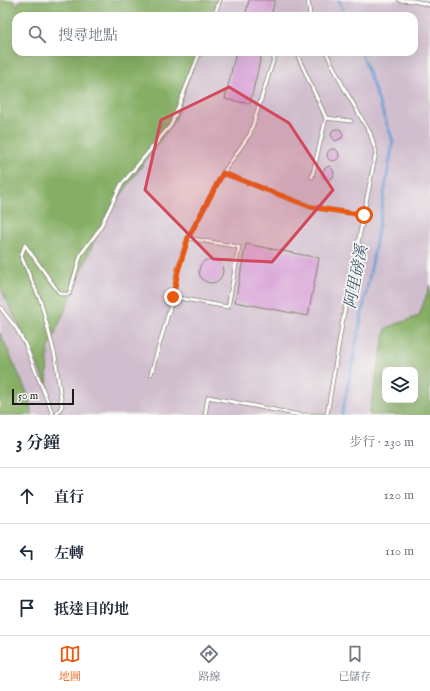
<!DOCTYPE html>
<html lang="zh-TW">
<head>
<meta charset="utf-8">
<style>
  :root { --surface:#fff; --page:#f6f6f7; --text:#1f2937; --muted:#747a83; --line:#e0e1e3; --accent:#ea580c }
  body { margin:0; font-family:"IM FELL English","Noto Serif TC",serif; background:var(--page); color:var(--text) }
  .controls { position:absolute; right:12px; bottom:12px; display:grid; overflow:hidden; border-radius:8px; box-shadow:0 4px 16px #0002 }
  .controls button { width:36px; height:36px; display:grid; place-items:center; padding:0; border:0; border-bottom:1px solid var(--line); background:var(--surface); color:var(--text); font:20px sans-serif }
  .scale { position:absolute; left:12px; bottom:10px; width:62px; box-sizing:border-box; padding-left:4px; border:2px solid #1c1c1c; border-top:0; font-size:11px; line-height:14px; white-space:nowrap; color:#1c1c1c; -webkit-text-stroke:3px #f6f6f2; paint-order:stroke }
  .stop { position:absolute; width:12px; height:12px; margin:-9px; border:3px solid #ea580c; border-radius:50%; background:#fff }
  .stop.end { background:#ea580c; border-color:#fff; box-shadow:0 1px 4px #0008 }
  .list { margin:0; padding:0; list-style:none }
  h2 { display:flex; justify-content:space-between; align-items:center; height:52px; margin:0; padding:0 16px; font-size:17px }
  h2 small { font-size:13px; font-weight:400; color:var(--muted) }
  .list li { display:grid; grid-template-columns:26px 1fr auto; gap:12px; align-items:center; box-sizing:border-box; height:56px; padding:0 16px; border-top:1px solid var(--line) }
  .list b { display:block; font-size:15px; white-space:nowrap }
  .list em { font-size:13px; font-style:normal; color:var(--muted) }
  .icon { flex:none; width:22px; height:22px; fill:none; stroke:currentColor; stroke-width:2; stroke-linecap:round; stroke-linejoin:round }
  .map { position:relative; flex:none; width:430px; height:415px; overflow:hidden }
  .search { position:absolute; background:var(--surface); box-shadow:0 4px 16px #0002; left:12px; right:12px; top:12px; height:44px; display:flex; align-items:center; gap:10px; box-sizing:border-box; padding:0 14px; border-radius:12px; color:var(--muted); font-size:15px }
  .sheet { height:220px; background:var(--surface) }
  nav { display:flex; justify-content:space-around; align-items:center; box-sizing:border-box; height:56px; border-top:1px solid var(--line); background:var(--surface); font-size:11px; color:var(--muted) }
  nav a { display:grid; justify-items:center; gap:2px }
  nav .on { color:var(--accent) }
  .map>svg:first-child { display:block }
  .industrial { fill:#d0bdcd; fill-rule:evenodd }
  .forest { fill:#86af65; stroke:#516640; fill-rule:evenodd }
  .lines { fill:none; stroke-linecap:round; stroke-linejoin:round }
  .stream { stroke:#6ba0d8; stroke-width:2.5 }
  .building { fill:#d79ed6 }
  .lane-casing { stroke:#868072; stroke-width:4.5 }
  .lane { stroke:#fff; stroke-width:3 }
  .route { stroke:#ea580c; stroke-width:5 }
  .marked { fill:#d1495b; fill-opacity:0.2; stroke:#d1495b; stroke-width:3; stroke-linejoin:round }
  .labels { text-anchor:middle; dominant-baseline:central; stroke-width:3.5; stroke-linejoin:round; paint-order:stroke }
  .water-label { font-size:16px; font-style:italic; fill:#405771; stroke:#f6f6f2 }
</style>
</head>
<body>
<div class="map">
<svg width="430" height="415" viewBox="0 0 430 415">
  <rect width="100%" height="100%" fill="#f6f6f2"/>
  <filter id="ink" filterUnits="userSpaceOnUse"><feTurbulence type="fractalNoise" baseFrequency=".025" numOctaves="2"/><feDisplacementMap in="SourceGraphic" scale="8" xChannelSelector="R" yChannelSelector="G"/><feConvolveMatrix kernelMatrix="1 2 1 2 8 2 1 2 1" color-interpolation-filters="sRGB"/></filter>
  <filter id="wash" filterUnits="userSpaceOnUse"><feTurbulence type="fractalNoise" baseFrequency=".012" numOctaves="4" result="noise"/><feDisplacementMap in="SourceGraphic" scale="16" xChannelSelector="R" yChannelSelector="G"/><feGaussianBlur stdDeviation="0.9" result="paint"/><feColorMatrix in="noise" values="0 0 0 0 0 0 0 0 0 0 0 0 0 0 0 0 0 1.4 0 .05"/><feComposite in="paint" operator="in"/></filter>
  <g filter="url(#wash)">
    <rect width="100%" height="100%" fill="#f1e3c9"/>
    <path class="industrial" d="M0,0H430V415H0ZM16,16H414V52H16ZM385,370H415V400H385Z"/>
    <path class="forest" d="M0,0H12L18,5L20,0H217L210,16H16V52H197L175,119L103,220L48,350L47,388L35,358L0,287Z
      M430,285V415H369L386,328L419,316ZM385,370H415V400H385Z
      M0,333L28,395L32,415H0Z"/>
    <g class="lines">
      <path class="stream" d="M339,0L345,16
        M342,415L375,248L393,141L361,52"/>
    </g>
    <g id="blocks">
      <path class="building" d="M249,0H275L271,16H245Z
        M236,52H262L250,104L225,99Z
        M336,129H340L343,134L342,138L335,141L332,137L331,134L333,130Z
        M327 155a6 6 0 1 1 12 0a6 6 0 1 1-12 0Z
        M329,166L333,170L334,174L333,177L328,180L324,178L322,173L324,169Z
        M246,244L319,258L308,316L235,302Z
        M199 271a12 12 0 1 1 24 0a12 12 0 1 1-24 0Z"/>
    </g>
  </g>
  <g filter="url(#ink)">
    <use href="#blocks" fill-opacity="0" stroke="#868072" stroke-width="1"/>
    <g class="lines">
      <defs>
        <path id="lane" d="M308,0L310,16
          M399,0L414,1L430,5
          M214,16L220,0
          M296,52L326,118L312,177
          M326,52L344,88L370,133L376,152L342,324L327,415
          M326,118L351,121
          M223,173L250,134L276,52
          M188,238L239,247L228,307L173,297L177,271L188,238L223,173L311,207L364,215
          M0,307L16,328L25,344L53,415
          M151,374L173,297
          M56,415L62,406L55,356L41,302L21,256L25,245L60,294H69L81,254L99,230L121,185L171,125L200,52
          M205,415L208,397L300,415H322"/>
      </defs>
      <use href="#lane" class="lane-casing"/>
      <use href="#lane" class="lane"/>
    </g>
  </g>
  <g class="lines" filter="url(#ink)">
    <path class="route" d="M173,297L178,271L188,238L223,173L311,207L364,215"/>
  </g>
  <path class="marked" d="M229,87L289,123L333,190L272,262L213,259L145,190L161,120Z"/>
  <g class="labels">
    <g class="water-label">
      <text transform="translate(357 277) rotate(-79)">阿里磅溪</text>
    </g>
  </g>
</svg>
<div class="controls">
<button><svg class="icon" aria-label="layers" viewBox="0 0 24 24"><path d="M12 4l9 5-9 5-9-5zM3 14l9 5 9-5"/></svg></button>
</div>
<div class="scale">50 m</div>
<div class="stop" style="left:364px;top:215px"></div>
<div class="stop end" style="left:173px;top:297px"></div>
<div class="search"><svg class="icon" aria-label="search" viewBox="0 0 24 24"><circle cx="10" cy="10" r="6"/><path d="M15 15l6 6"/></svg>搜尋地點</div>
</div>
<section class="sheet">
<h2>3 分鐘<small>步行 · 230 m</small></h2>
<ul class="list">
<li><svg class="icon" aria-label="ahead" viewBox="0 0 24 24"><path d="M12 20V5M6 11l6-6 6 6"/></svg><div><b>直行</b></div><em>120 m</em></li>
<li><svg class="icon" aria-label="left" viewBox="0 0 24 24"><path d="M17 20v-9H6M10 6l-5 5 5 5"/></svg><div><b>左轉</b></div><em>110 m</em></li>
<li><svg class="icon" aria-label="arrive" viewBox="0 0 24 24"><path d="M6 21V4h12l-3 4 3 4H6"/></svg><div><b>抵達目的地</b></div></li>
</ul>
</section>
<nav>
<a class="on"><svg class="icon" aria-label="map" viewBox="0 0 24 24"><path d="M3 6l6-2 6 2 6-2v14l-6 2-6-2-6 2zM9 4v14M15 6v14"/></svg>地圖</a>
<a><svg class="icon" aria-label="directions" viewBox="0 0 24 24"><path d="M12 3l9 9-9 9-9-9zM9 14v-3h6M13 9l2 2-2 2"/></svg>路線</a>
<a><svg class="icon" aria-label="saved" viewBox="0 0 24 24"><path d="M7 4h10v16l-5-4-5 4z"/></svg>已儲存</a>
</nav>
</body>
</html>
